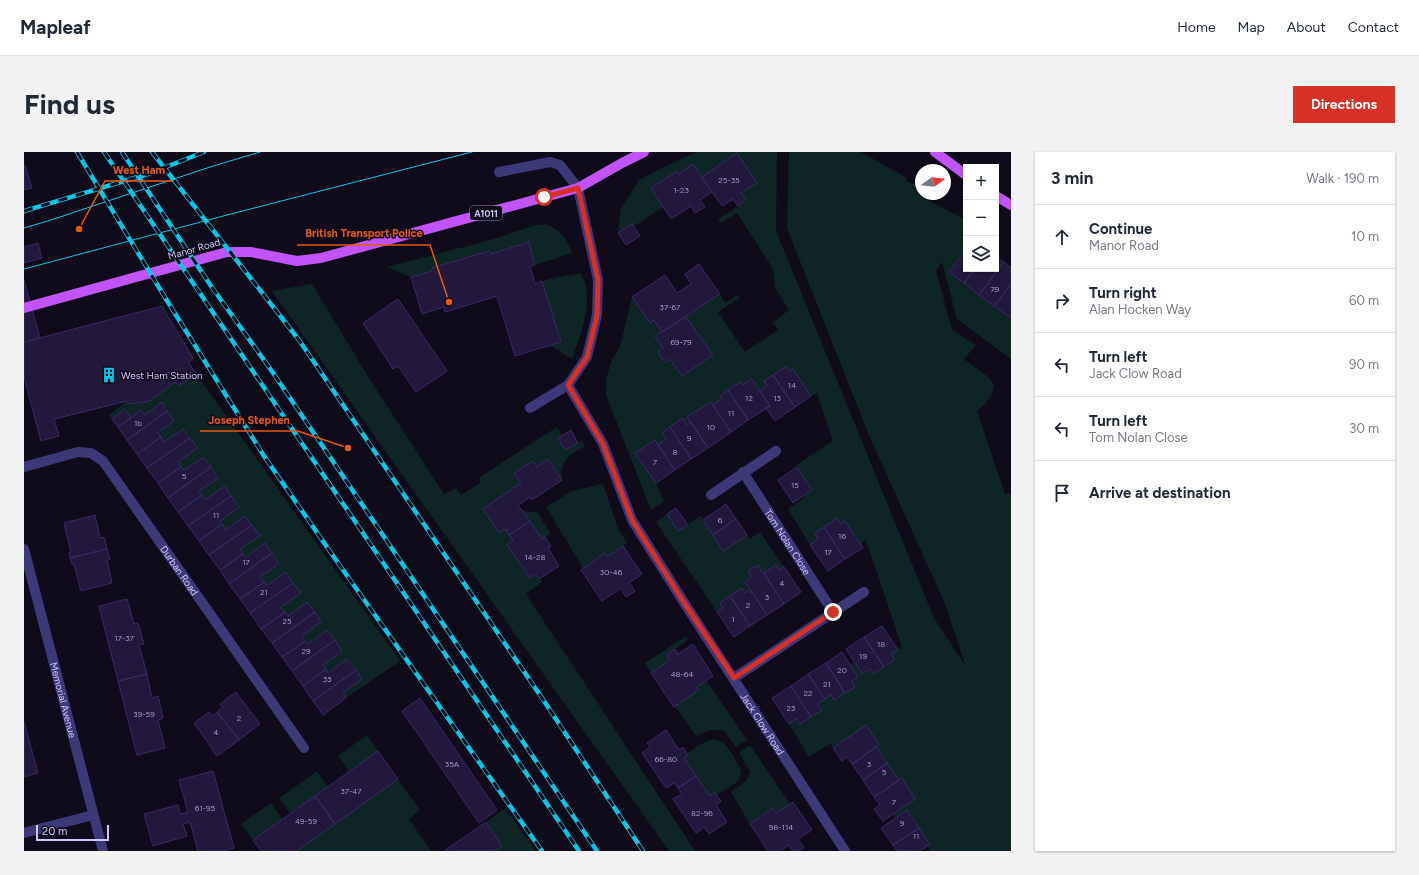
<!DOCTYPE html>
<html lang="en">
<head>
<meta charset="utf-8">
<style>
  :root { --surface:#fff; --page:#f2f2f3; --text:#1f2937; --muted:#747a83; --line:#e0e1e3; --accent:#d93025 }
  body { margin:0; font-family:Figtree,sans-serif; background:var(--page); color:var(--text) }
  .controls { position:absolute; right:12px; top:12px; display:grid; overflow:hidden; border-radius:0px; box-shadow:0 1px 3px #0004 }
  .controls button { width:36px; height:36px; display:grid; place-items:center; padding:0; border:0; border-bottom:1px solid var(--line); background:var(--surface); color:var(--text); font:20px sans-serif }
  .compass { position:absolute; left:891px; top:12px; width:36px; height:36px; border-radius:50%; background:var(--surface); box-shadow:0 1px 3px #0004; rotate:76deg }
  .scale { position:absolute; left:12px; bottom:10px; width:73px; box-sizing:border-box; padding-left:4px; border:2px solid #d0c7fd; border-top:0; font-size:11px; line-height:14px; white-space:nowrap; color:#d0c7fd; -webkit-text-stroke:3px #0f0b1b; paint-order:stroke }
  .stop { position:absolute; width:12px; height:12px; margin:-9px; border:3px solid #d93025; border-radius:50%; background:#fff }
  .stop.end { background:#d93025; border-color:#fff; box-shadow:0 1px 4px #0008 }
  .list { margin:0; padding:0; list-style:none }
  h2 { display:flex; justify-content:space-between; align-items:center; height:52px; margin:0; padding:0 16px; font-size:17px }
  h2 small { font-size:13px; font-weight:400; color:var(--muted) }
  .list li { display:grid; grid-template-columns:26px 1fr auto; gap:12px; align-items:center; box-sizing:border-box; height:64px; padding:0 16px; border-top:1px solid var(--line) }
  .list b { display:block; font-size:15px; white-space:nowrap }
  .list p { margin:0; font-size:13px; white-space:nowrap; color:var(--muted) }
  .list em { font-size:13px; font-style:normal; color:var(--muted) }
  .icon { flex:none; width:22px; height:22px; fill:none; stroke:currentColor; stroke-width:2; stroke-linecap:round; stroke-linejoin:round }
  .map { position:relative; flex:none; width:987px; height:699px; overflow:hidden; border-radius:0px }
  header { display:flex; align-items:center; gap:24px; box-sizing:border-box; height:56px; padding:0 20px; background:var(--surface); border-bottom:1px solid var(--line) }
  header strong { font-size:19px }
  nav { display:flex; gap:22px; margin-inline-start:auto; font-size:14px }
  .intro { display:flex; align-items:center; justify-content:space-between; box-sizing:border-box; height:96px; padding:0 24px }
  h1 { margin:0; font-size:28px }
  .button { padding:10px 18px; border-radius:0px; background:var(--accent); color:#fff; font-size:14px; font-weight:700 }
  main { display:flex; gap:24px; padding:0 24px }
  aside { flex:1; background:var(--surface); border-radius:0px; box-shadow:0 1px 3px #0004 }
  .map>svg:first-child { display:block }
  .green { fill:#0f2424 }
  .building { fill:#21183b; stroke:#392b66 }
  .lines { fill:none; stroke-linecap:round; stroke-linejoin:round }
  .minor { stroke:#3d3878; stroke-width:10 }
  .major { stroke:#c153f8; stroke-width:10 }
  .tram { stroke:#09c8e7; stroke-width:1 }
  .rail-casing { stroke:#09c8e7; stroke-width:4.5 }
  .rail { stroke:#0f0b1b; stroke-width:3; stroke-dasharray:9; stroke-linecap:butt }
  .route { stroke:#d93025; stroke-width:5 }
  .labels { text-anchor:middle; dominant-baseline:central; stroke-width:3; stroke-linejoin:round; paint-order:stroke }
  .number-label { font-size:8px; fill:#a49bcc }
  .shield { fill:#0f0b1b; stroke:#968fb9; stroke-width:1 }
  .shield-label { font-size:9px; font-weight:bold; fill:#d0c7fd }
  .street-label { font-size:10px; fill:#d0c7fd; stroke:#0f0b1b }
  .poi-label { font-size:10px; fill:#d0c7fd; stroke:#0f0b1b; text-anchor:start }
  .leader { fill:none; stroke:#e8590c; stroke-width:1.5 }
  .callout-dot { fill:#e8590c; stroke:#0f0b1b; stroke-width:1.5 }
  .callout-label { font-size:11px; text-anchor:middle; font-weight:bold; fill:#e8590c; stroke:#0f0b1b; stroke-width:3; stroke-linejoin:round; paint-order:stroke }
</style>
</head>
<body>
<header>
<strong>Mapleaf</strong>
<nav><a>Home</a><a>Map</a><a>About</a><a>Contact</a></nav>
</header>
<div class="intro"><h1>Find us</h1><a class="button">Directions</a></div>
<main>
<div class="map">
<svg width="987" height="699" viewBox="0 0 987 699">
  <rect width="100%" height="100%" fill="#0f0b1b"/>
  <path class="green" d="M672,0H753L752,79L910,466L942,515L921,452L844,281L763,76L765,0H837L881,25L884,30L897,34L898,45L942,68V98L925,120L987,166V207L933,167L918,110L912,118L928,178L952,193L940,207L963,224L970,232C971,241 961,254 953,259L981,342L987,341V699H906L903,694L906,692L883,658L871,666L868,662L891,647L878,627L875,628L852,595L855,593L842,574L809,596L807,591L785,605L765,572L772,567L776,572L797,558L793,552L807,543L811,548L831,535L828,529L834,525L826,512L830,510L838,522L846,517L850,522L871,508L867,502L878,495L842,388L836,392L820,369L817,372L791,381L794,387L786,393L764,357L781,345L780,343L788,338L772,313L809,289L793,241L787,244L769,217L766,219L762,214L740,229L743,234L736,239L719,233L716,230L696,243L698,247L689,253L687,250L664,265L667,270L663,273L659,267L638,281L642,287L634,293L612,301L632,331L640,349L627,358L582,243V227L588,207L596,195L608,145L626,170L630,168L638,180L639,196L634,200L641,211L646,207L658,224L688,203L662,165L696,142L701,151L714,143L716,146L694,160L721,200L754,178L749,170L765,158L751,136L749,117L713,61L697,71L694,67L722,49L717,41L733,31L713,1L678,25L669,12L655,22L652,19L627,36L639,55L609,75L594,81L597,56L615,28L628,21Z
    M522,72C538,80 542,84 548,101L511,113L504,90L467,102L465,99L408,116V119L387,125L363,115L470,87L508,74Z
    M557,121C558,125 561,129 562,133C567,156 556,185 548,207L526,193L537,189L518,129L535,125Z
    M288,132L345,226L420,342L432,336L437,343L456,331V325L533,275L538,283L534,286L541,298L558,288L561,294C546,303 535,308 538,328L524,307L513,315L508,309L490,321L497,331L459,357L475,381L482,377L489,388L483,393L506,426L512,422L518,430L502,442L671,699H645L248,139Z
    M172,221L376,509L322,546L319,541L338,527L324,507L304,521L299,513L318,499L303,478L284,492L278,484L297,470L291,460L264,464L257,455L276,441L262,420L242,434L236,425L255,411L241,391L222,405L216,397L235,383L221,364L202,378L196,369L215,355L201,335L181,348L175,339L194,325L180,305L160,318L154,310L173,296L159,277L140,290L133,281L150,268L138,251L121,263L107,266L101,257L88,267L85,263L103,249L107,252L126,249L151,230L155,234Z
    M579,332L594,377L603,391L583,405L581,401L559,416L522,355L548,339Z
    M499,359L513,360L527,382L518,387Z
    M643,362L654,379L676,364L699,399L723,383L726,387L736,380L760,415L755,418L752,413L740,421L734,413L725,419L728,425L721,430L726,437L721,441L718,436L696,451L699,456L693,460L632,370Z
    M662,484L664,488L642,503L646,508L627,521L621,511Z
    M682,528L723,588L712,595L699,578H686L672,584L651,554L673,535Z
    M343,583L354,599L325,619L314,604Z
    M688,587C704,589 708,603 716,615C722,629 702,637 692,643L691,641L686,644L660,606L664,603L663,602L675,593Z
    M726,593L766,652L752,661L749,656L726,672L707,640L723,628L726,620L715,600Z
    M293,619L304,635L266,661L255,646Z
    M374,627L396,658L385,667L407,699H273Z
    M247,651L258,667L229,688L217,672Z
    M481,656L512,699H470L478,694L462,670Z"/>
  <path class="building" d="M713,1L733,31L717,41L722,48L714,54L709,47L698,54L678,25Z
    M669,12L688,40L676,48L681,55L671,61L667,54L647,67L627,36L653,19L655,22Z
    M0,13H1L8,36L0,38Z
    M608,72L616,84L602,93L594,81Z
    M505,90L511,113L506,114L511,132L518,129L537,190L491,204L473,144L421,160L420,155L398,162L387,125L408,119V116L465,99L467,102Z
    M14,91L18,106L0,111V95Z
    M942,98V117H951L940,131L925,120Z
    M972,105L980,110L955,143L940,131L951,117H972Z
    M980,110L987,116V132L970,154L955,143Z
    M675,112L696,142L638,180L630,168L626,171L608,145L641,123L653,141L667,132L661,122Z
    M0,128L16,186L0,190Z
    M987,132V164L986,165L970,154Z
    M374,147L423,219L392,240L374,214L369,217L339,171Z
    M138,154L169,206L165,211L172,221L155,234L151,230L126,249L107,252L103,249L30,267L35,284L17,289L0,225V190Z
    M662,165L689,203L658,224L646,207L641,211L638,206L634,200L639,196L631,184Z
    M762,214L766,219L769,217L787,244L771,255L749,223Z
    M749,223L771,255L751,269L742,256L746,254L736,239L743,234L740,229Z
    M728,227L746,254L724,268L704,238L716,230L719,233Z
    M704,238L724,268L707,280L689,253L698,247L696,244Z
    M138,250L143,259L103,288L94,275L117,258L121,263Z
    M687,250L707,280L684,296L663,265Z
    M101,257L107,266L94,275L88,267Z
    M143,259L150,269L133,281L137,285L113,302L103,288Z
    M659,266L663,273L667,270L684,296L667,307L646,275Z
    M646,275L667,307L651,318L634,293L642,287L638,281Z
    M159,277L166,286L123,316L113,302L137,285L140,290Z
    M547,278L554,291L541,298L534,286Z
    M166,286L173,296L154,310L157,315L134,331L123,316Z
    M631,288L651,318L632,331L611,301Z
    M180,305L187,315L144,346L134,331L157,315L160,318Z
    M524,307L538,328L508,348L506,345L494,353L506,369L485,383L482,377L475,381L459,357L497,331L490,321L509,309L513,315Z
    M187,315L194,326L175,339L178,343L154,360L144,346Z
    M773,315L788,338L769,351L754,328Z
    M201,334L207,344L164,374L154,360L178,343L181,348Z
    M207,344L215,355L196,369L198,372L175,389L164,374Z
    M702,352L712,367L689,383L679,368Z
    M652,356L664,373L654,379L643,362Z
    M71,363L76,386L80,385L83,397L46,406L45,401L47,400L40,371Z
    M221,364L228,373L185,403L175,389L198,372L202,378Z
    M813,366L817,372L821,369L839,396L821,407L800,375Z
    M712,367L723,383L699,399L689,383Z
    M506,369L518,387L521,385L524,390L527,394L524,396L535,414L515,427L512,422L506,426L483,393L489,388L485,383Z
    M228,373L236,384L216,397L219,402L196,418L185,403Z
    M800,375L821,407L804,419L786,393L794,387L791,381Z
    M241,391L248,401L205,432L196,418L219,402L222,405Z
    M599,394L618,422L605,431L611,439L602,445L597,436L578,449L557,418L581,401L583,405Z
    M83,397L86,407L83,408L88,431L57,439L50,412L48,413L46,406Z
    M248,401L255,412L236,425L240,430L216,447L205,432Z
    M734,413L760,452L743,463L721,430L728,425L724,419Z
    M752,413L755,418L760,415L777,440L760,452L740,421Z
    M262,420L269,431L226,461L216,447L240,430L242,434Z
    M269,431L277,441L257,455L261,460L237,477L226,461Z
    M718,436L721,441L726,437L743,463L726,474L706,444Z
    M706,444L726,474L710,485L693,460L699,456L696,451Z
    M103,447L110,472L114,471L120,492L115,493L123,522L94,529L75,454Z
    M283,450L291,460L248,491L237,477L261,460L264,464Z
    M291,460L297,470L278,484L281,489L258,505L248,491Z
    M858,474L874,498L867,502L871,508L860,515L840,485Z
    M303,478L311,488L268,519L258,505L281,489L284,492Z
    M840,485L860,515L850,522L846,517L838,522L822,497Z
    M311,488L318,499L299,513L302,517L279,534L268,519Z
    M669,492L689,524L673,535L675,538L650,555L627,521L646,508L642,503L651,497L654,502Z
    M818,500L834,525L828,529L831,535L821,541L802,511Z
    M323,507L332,518L289,549L279,534L302,517L304,521Z
    M802,511L821,541L810,548L807,543L801,547L784,522Z
    M332,518L338,527L319,541L322,546L299,563L289,549Z
    M123,522L128,546L134,544L139,566L134,568L141,596L113,603L94,529Z
    M784,522L801,547L793,552L798,558L787,565L767,534Z
    M767,534L787,565L776,572L772,567L765,572L748,546Z
    M212,540L236,572L215,588L193,560L199,555L196,552Z
    M396,546L473,658L455,671L378,559Z
    M185,560L188,564L193,560L215,588L193,604L170,571Z
    M0,570L14,621L0,625Z
    M842,573L855,593L828,612L823,605L818,609L809,596Z
    M642,578L655,598L659,595L663,602L664,603L660,606L672,624L654,636L650,631L642,636L618,601L626,595L623,591Z
    M852,595L863,611L839,628L828,612Z
    M354,599L374,627L311,672L291,644Z
    M863,611L875,628L850,645L839,628Z
    M189,619L210,696L201,699H174L166,670L159,672L163,684L129,694L120,662L154,653L156,662L164,660L155,628Z
    M672,624L686,644L691,640L692,643L697,649L692,653L703,670L685,682L680,675L672,681L649,647L658,642L654,636Z
    M878,626L891,647L859,669L850,657L856,653L850,645Z
    M291,644L311,672L273,699H237L229,688Z
    M769,650L788,678L774,687L780,696L775,699H768L765,693L757,699H744L726,672L749,656L752,661Z
    M883,658L895,676L869,693L857,676Z
    M462,670L478,694L470,699H420Z
    M895,676L906,692L896,699H873L869,693Z"/>
  <g class="lines">
    <g class="minor">
      <path d="M475,20L526,10L536,13L554,36L574,128L573,163L563,205L544,233L506,256"/>
      <path id="s1" d="M544,233L579,292L608,368L659,449L821,699"/>
      <path id="s2" d="M0,315L54,300L67,301L79,309L280,596"/>
      <path id="s3" d="M719,320L809,460"/>
      <path d="M687,343L752,299"/>
      <path id="s4" d="M0,397L79,699"/>
      <path d="M710,526L840,440"/>
      <path d="M0,681L69,663"/>
    </g>
    <path class="major" d="M911,0L942,23
      M972,44L987,53
      M0,156L203,100H227L273,109L297,106L554,36L598,11L620,0"/>
    <path class="tram" d="M0,76L27,68L186,15L236,0
      M0,117L203,63L448,0"/>
    <defs>
      <path id="rail" d="M53,0L142,147L240,304L312,408L518,699
        M80,0L555,699
        M98,0L187,134L245,215L573,699
        M128,0L275,188L520,549L619,699
        M0,59L127,21L180,0"/>
    </defs>
    <use href="#rail" class="rail-casing"/>
    <use href="#rail" class="rail"/>
  </g>
  <g class="lines">
    <path class="route" d="M520,45L554,36L574,128L573,163L563,205L544,233L579,292L608,368L659,449L710,526L809,460"/>
  </g>
  <defs>
    <symbol id="building-bare" viewBox="-9 -9 18 18"><path d="M-4-6H4V6H1V3H-1V6H-4ZM-2.5-4.3h1.7v1.8h-1.7ZM.8-4.3h1.7v1.8H.8ZM-2.5-1h1.7V.8h-1.7ZM.8-1h1.7V.8H.8Z" fill="#09c8e7" stroke="#0f0b1b" stroke-width="2.5" paint-order="stroke"/></symbol>
  </defs>
  <g fill-rule="evenodd">
    <use href="#building-bare" x="74" y="212" width="22" height="22"/>
  </g>
  <g class="labels">
    <g class="number-label">
      <text x="705" y="28">25-35</text>
      <text x="657" y="38">1-23</text>
      <text x="971" y="137">79</text>
      <text x="646" y="155">37-67</text>
      <text x="657" y="190">69-79</text>
      <text x="768" y="233">14</text>
      <text x="725" y="246">12</text>
      <text x="753" y="246">13</text>
      <text x="707" y="261">11</text>
      <text x="114" y="271">1b</text>
      <text x="687" y="275">10</text>
      <text x="665" y="286">9</text>
      <text x="651" y="300">8</text>
      <text x="631" y="310">7</text>
      <text x="160" y="324">5</text>
      <text x="771" y="333">15</text>
      <text x="192" y="363">11</text>
      <text x="696" y="368">6</text>
      <text x="818" y="384">16</text>
      <text x="804" y="400">17</text>
      <text x="511" y="405">14-28</text>
      <text x="222" y="410">17</text>
      <text x="587" y="420">30-46</text>
      <text x="758" y="431">4</text>
      <text x="240" y="440">21</text>
      <text x="743" y="445">3</text>
      <text x="724" y="453">2</text>
      <text x="709" y="467">1</text>
      <text x="263" y="469">25</text>
      <text x="100" y="486">17-37</text>
      <text x="857" y="492">18</text>
      <text x="282" y="499">29</text>
      <text x="839" y="504">19</text>
      <text x="818" y="518">20</text>
      <text x="658" y="522">48-64</text>
      <text x="303" y="527">33</text>
      <text x="803" y="532">21</text>
      <text x="784" y="541">22</text>
      <text x="767" y="556">23</text>
      <text x="120" y="562">39-59</text>
      <text x="215" y="566">2</text>
      <text x="192" y="580">4</text>
      <text x="642" y="607">66-80</text>
      <text x="428" y="612">35A</text>
      <text x="845" y="612">3</text>
      <text x="860" y="620">5</text>
      <text x="327" y="639">37-47</text>
      <text x="870" y="650">7</text>
      <text x="181" y="656">61-95</text>
      <text x="678" y="661">82-96</text>
      <text x="282" y="669">49-59</text>
      <text x="878" y="671">9</text>
      <text x="757" y="675">98-114</text>
      <text x="892" y="684">11</text>
    </g>
    <rect class="shield" x="446" y="54" width="32" height="14" rx="3"/>
    <g class="shield-label">
      <text x="462" y="61">A1011</text>
    </g>
    <g class="street-label">
      <text transform="translate(170 97) rotate(-16)">Manor Road</text>
      <text stroke="none"><textPath href="#s3" startOffset="83">Tom Nolan Close</textPath></text>
      <text stroke="none"><textPath href="#s2" startOffset="217">Durban Road</textPath></text>
      <text stroke="none"><textPath href="#s4" startOffset="156">Memorial Avenue</textPath></text>
      <text stroke="none"><textPath href="#s1" startOffset="392">Jack Clow Road</textPath></text>
    </g>
    <g class="poi-label">
      <text x="97" y="223">West Ham Station</text>
    </g>
  </g>
  <path class="leader" d="M55 77L81 29H149M425 150L406 93H273M324 296L274 279H176"/>
  <g class="callout-dot">
    <circle cx="55" cy="77" r="4"/>
    <circle cx="425" cy="150" r="4"/>
    <circle cx="324" cy="296" r="4"/>
  </g>
  <g class="callout-label">
    <text x="115" y="22">West Ham</text>
    <text x="340" y="85">British Transport Police</text>
    <text x="225" y="272">Joseph Stephen</text>
  </g>
</svg>
<div class="controls">
<button>+</button>
<button>−</button>
<button><svg class="icon" aria-label="layers" viewBox="0 0 24 24"><path d="M12 4l9 5-9 5-9-5zM3 14l9 5 9-5"/></svg></button>
</div>
<svg class="compass" viewBox="-18 -18 36 36"><path d="M0-13l5 13h-10z" fill="#e53935"/><path d="M0 13l5-13h-10z" fill="#747a83"/></svg>
<div class="scale">20 m</div>
<div class="stop" style="left:520px;top:45px"></div>
<div class="stop end" style="left:809px;top:460px"></div>
</div>
<aside>
<h2>3 min<small>Walk · 190 m</small></h2>
<ul class="list">
<li><svg class="icon" aria-label="ahead" viewBox="0 0 24 24"><path d="M12 20V5M6 11l6-6 6 6"/></svg><div><b>Continue</b><p>Manor Road</p></div><em>10 m</em></li>
<li><svg class="icon" aria-label="right" viewBox="0 0 24 24"><path d="M7 20v-9h11M14 6l5 5-5 5"/></svg><div><b>Turn right</b><p>Alan Hocken Way</p></div><em>60 m</em></li>
<li><svg class="icon" aria-label="left" viewBox="0 0 24 24"><path d="M17 20v-9H6M10 6l-5 5 5 5"/></svg><div><b>Turn left</b><p>Jack Clow Road</p></div><em>90 m</em></li>
<li><svg class="icon" aria-label="left" viewBox="0 0 24 24"><path d="M17 20v-9H6M10 6l-5 5 5 5"/></svg><div><b>Turn left</b><p>Tom Nolan Close</p></div><em>30 m</em></li>
<li><svg class="icon" aria-label="arrive" viewBox="0 0 24 24"><path d="M6 21V4h12l-3 4 3 4H6"/></svg><div><b>Arrive at destination</b></div></li>
</ul>
</aside>
</main>
</body>
</html>
